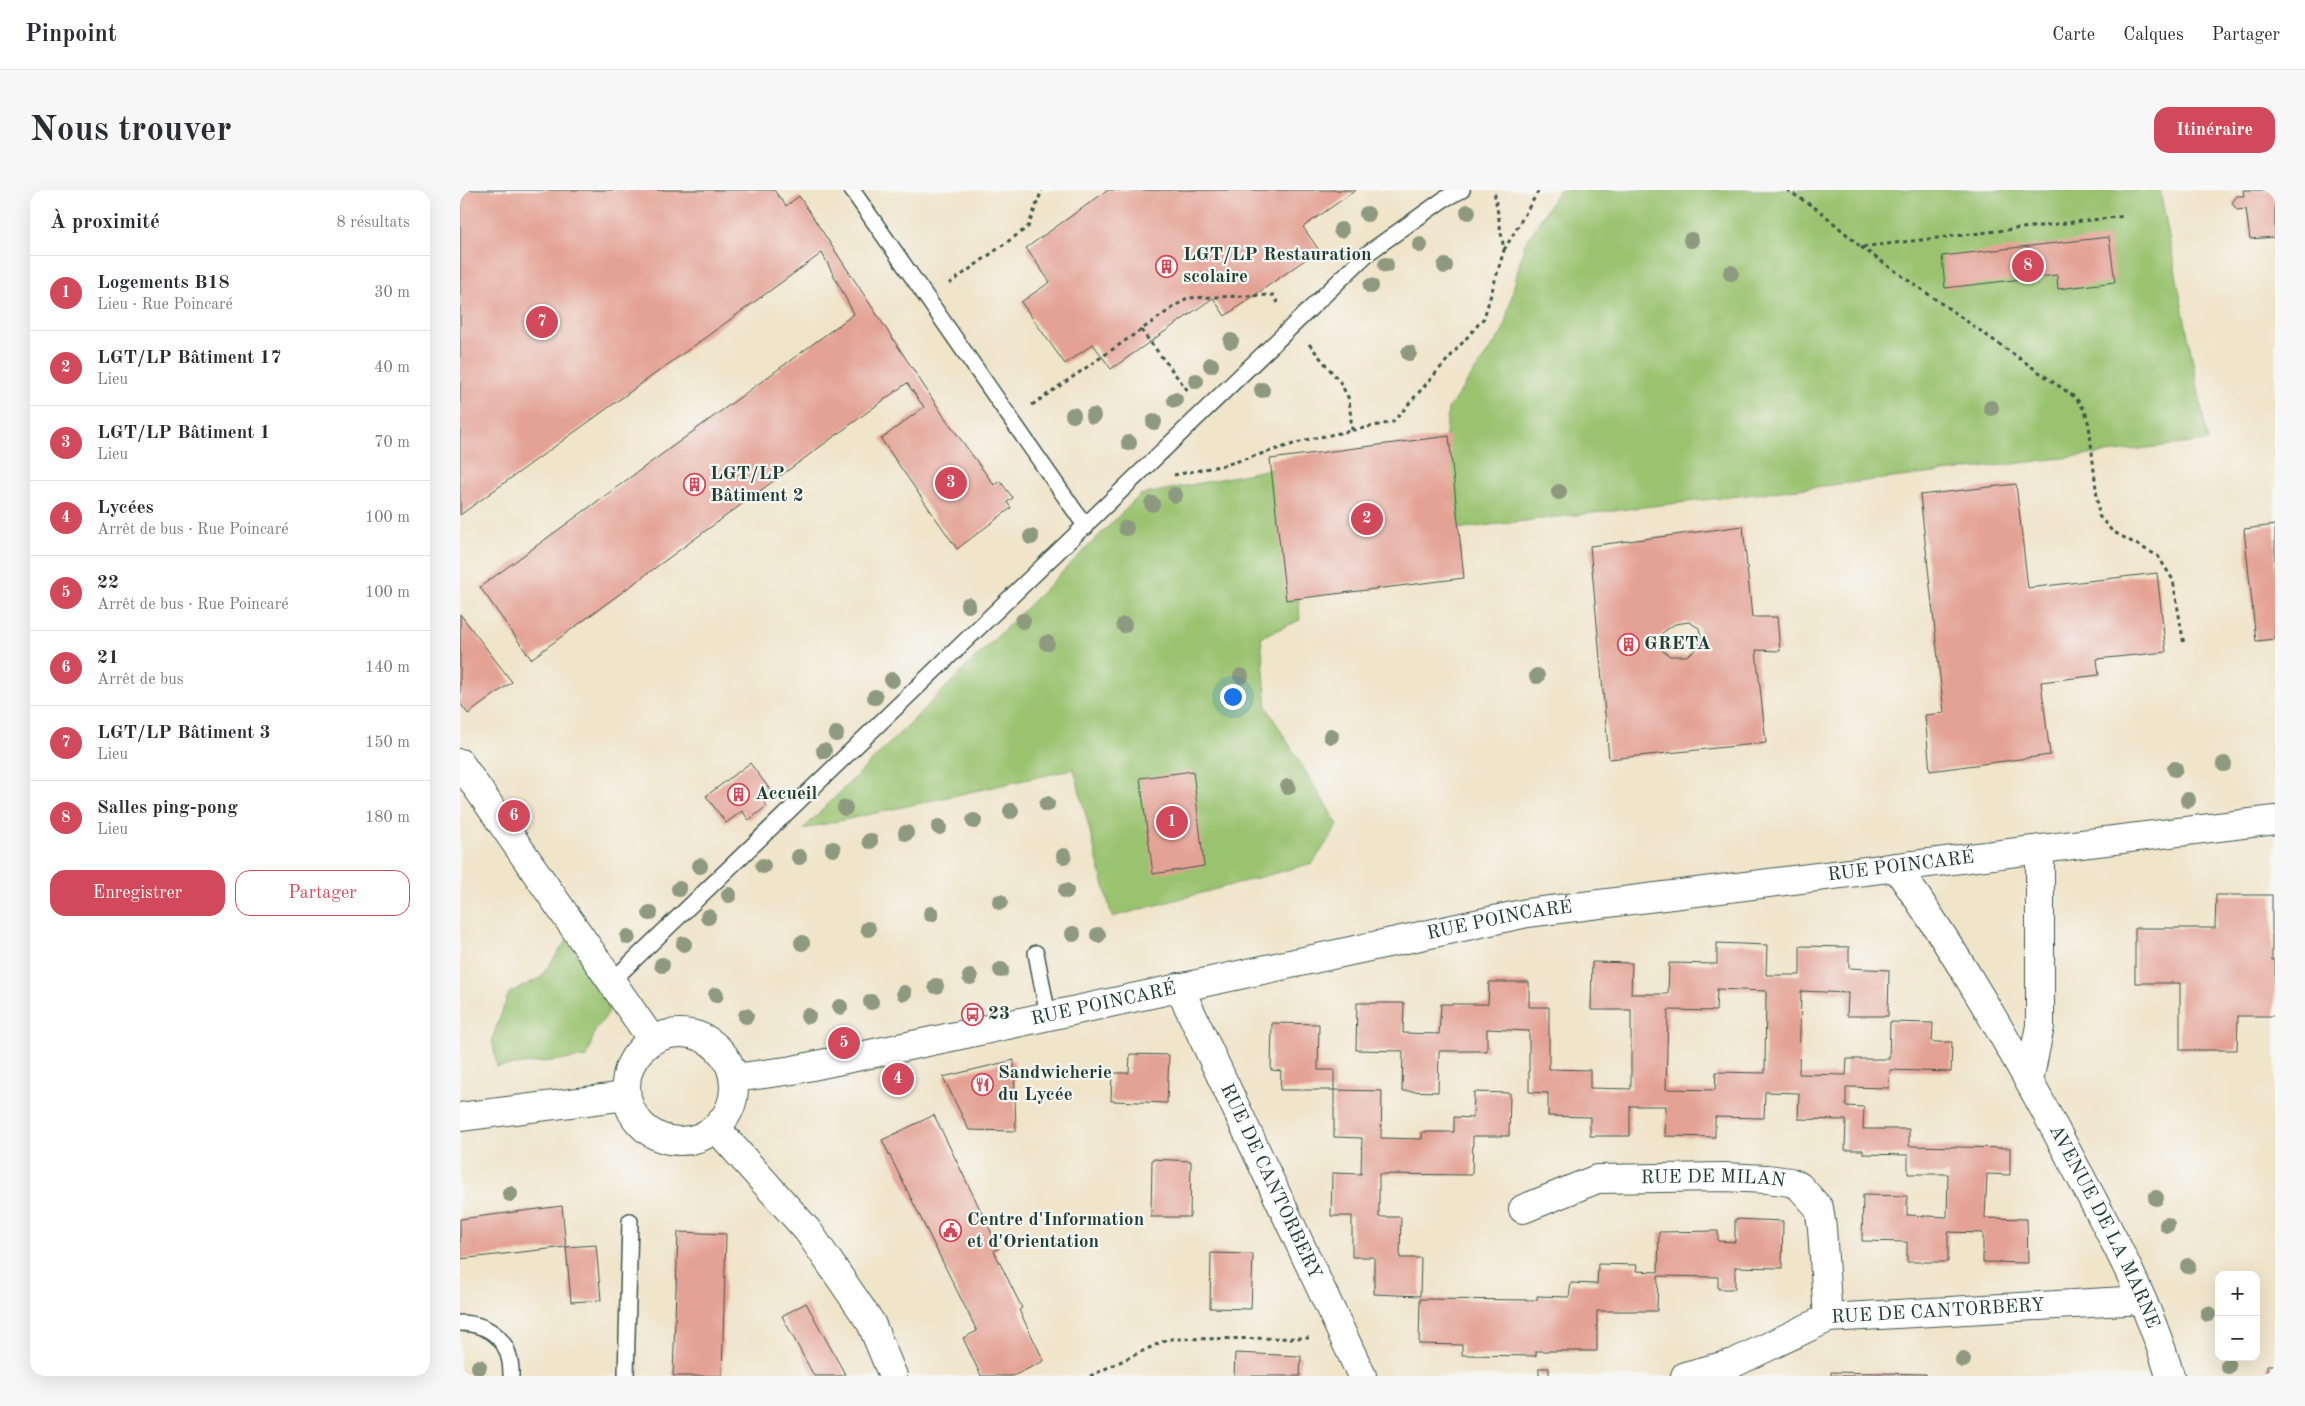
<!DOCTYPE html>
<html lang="fr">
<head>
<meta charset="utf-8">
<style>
  :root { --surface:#fff; --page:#f7f7f7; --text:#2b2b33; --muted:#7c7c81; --line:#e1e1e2; --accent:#d1495b }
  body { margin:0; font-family:"Old Standard TT",serif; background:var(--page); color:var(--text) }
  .controls { position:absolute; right:15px; bottom:15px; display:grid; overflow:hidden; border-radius:10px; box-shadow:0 5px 20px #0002 }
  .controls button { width:45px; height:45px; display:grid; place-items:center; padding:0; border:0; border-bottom:1px solid var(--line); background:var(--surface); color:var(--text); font:25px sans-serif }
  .you { position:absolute; left:772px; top:506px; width:18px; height:18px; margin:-12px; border:4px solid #fff; border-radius:50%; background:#1a73e8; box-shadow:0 0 0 8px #1a73e833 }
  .badge { display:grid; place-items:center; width:32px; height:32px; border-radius:50%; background:var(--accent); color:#fff; font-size:16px; font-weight:700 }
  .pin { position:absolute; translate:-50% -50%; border:2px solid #fff; box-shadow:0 1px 5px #0006 }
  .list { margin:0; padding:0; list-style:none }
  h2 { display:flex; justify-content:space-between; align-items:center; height:65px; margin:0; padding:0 20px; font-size:21px }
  h2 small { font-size:16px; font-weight:400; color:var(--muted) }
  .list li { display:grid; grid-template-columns:32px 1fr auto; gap:15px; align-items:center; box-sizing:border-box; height:75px; padding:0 20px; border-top:1px solid var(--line) }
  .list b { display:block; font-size:19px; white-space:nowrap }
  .list p { margin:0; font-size:16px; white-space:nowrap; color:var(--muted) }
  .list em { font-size:16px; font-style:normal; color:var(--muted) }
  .actions { display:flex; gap:10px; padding:15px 20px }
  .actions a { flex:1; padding:11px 0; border:1px solid var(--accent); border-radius:15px; text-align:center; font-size:18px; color:var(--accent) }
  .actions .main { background:var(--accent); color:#fff }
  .map { position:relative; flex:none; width:1815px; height:1186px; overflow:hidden; border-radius:15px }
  header { display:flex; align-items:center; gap:30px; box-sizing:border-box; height:70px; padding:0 25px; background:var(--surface); border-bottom:1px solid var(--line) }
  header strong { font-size:24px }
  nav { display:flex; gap:28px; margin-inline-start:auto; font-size:18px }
  .intro { display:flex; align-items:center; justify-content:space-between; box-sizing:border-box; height:120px; padding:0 30px }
  h1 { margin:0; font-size:35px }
  .button { padding:12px 22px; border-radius:15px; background:var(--accent); color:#fff; font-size:18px; font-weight:700 }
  main { display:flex; gap:30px; padding:0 30px }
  aside { flex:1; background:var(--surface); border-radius:15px; box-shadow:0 5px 20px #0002 }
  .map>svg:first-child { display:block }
  .green { fill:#9ac36f; stroke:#5c8052 }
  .building { fill:#e4a294; fill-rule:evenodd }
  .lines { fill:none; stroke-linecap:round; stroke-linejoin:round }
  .service-casing { stroke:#3e564a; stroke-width:18 }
  .minor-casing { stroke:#3e564a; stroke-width:30 }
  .tertiary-casing { stroke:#3e564a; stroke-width:30 }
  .path { stroke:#3e564a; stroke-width:3; stroke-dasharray:4 4; stroke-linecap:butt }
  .service { stroke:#fff; stroke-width:15 }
  .minor { stroke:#fff; stroke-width:28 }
  .tertiary { stroke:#fff; stroke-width:28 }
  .tree { fill:#8e9a7f }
  .labels { text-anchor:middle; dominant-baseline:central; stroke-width:4.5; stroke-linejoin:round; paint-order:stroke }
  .poi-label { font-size:19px; font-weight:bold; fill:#1f3d34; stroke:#f6f6f2; text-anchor:start }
  .street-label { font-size:19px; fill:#1f3d34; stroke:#f6f6f2 }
</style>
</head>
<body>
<header>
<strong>Pinpoint</strong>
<nav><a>Carte</a><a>Calques</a><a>Partager</a></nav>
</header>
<div class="intro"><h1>Nous trouver</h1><a class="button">Itinéraire</a></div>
<main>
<aside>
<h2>À proximité<small>8 résultats</small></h2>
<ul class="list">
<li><span class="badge">1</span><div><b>Logements B18</b><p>Lieu · Rue Poincaré</p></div><em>30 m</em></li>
<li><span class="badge">2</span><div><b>LGT/LP Bâtiment 17</b><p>Lieu</p></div><em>40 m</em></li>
<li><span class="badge">3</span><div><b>LGT/LP Bâtiment 1</b><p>Lieu</p></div><em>70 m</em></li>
<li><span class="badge">4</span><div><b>Lycées</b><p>Arrêt de bus · Rue Poincaré</p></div><em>100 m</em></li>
<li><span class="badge">5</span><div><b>22</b><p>Arrêt de bus · Rue Poincaré</p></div><em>100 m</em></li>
<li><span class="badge">6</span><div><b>21</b><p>Arrêt de bus</p></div><em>140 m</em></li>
<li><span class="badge">7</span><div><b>LGT/LP Bâtiment 3</b><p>Lieu</p></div><em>150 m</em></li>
<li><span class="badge">8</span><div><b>Salles ping-pong</b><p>Lieu</p></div><em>180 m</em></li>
</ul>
<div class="actions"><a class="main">Enregistrer</a><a>Partager</a></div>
</aside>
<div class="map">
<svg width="1815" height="1186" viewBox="0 0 1815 1186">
  <rect width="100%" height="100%" fill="#f6f6f2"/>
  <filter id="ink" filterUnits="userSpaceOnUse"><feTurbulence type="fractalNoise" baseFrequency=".02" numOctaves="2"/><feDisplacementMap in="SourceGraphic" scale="10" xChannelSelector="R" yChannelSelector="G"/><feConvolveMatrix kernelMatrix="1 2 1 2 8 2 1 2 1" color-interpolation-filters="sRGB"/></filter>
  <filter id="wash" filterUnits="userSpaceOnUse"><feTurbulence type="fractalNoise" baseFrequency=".0096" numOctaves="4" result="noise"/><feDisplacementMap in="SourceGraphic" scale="20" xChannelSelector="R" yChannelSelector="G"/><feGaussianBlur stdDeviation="1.12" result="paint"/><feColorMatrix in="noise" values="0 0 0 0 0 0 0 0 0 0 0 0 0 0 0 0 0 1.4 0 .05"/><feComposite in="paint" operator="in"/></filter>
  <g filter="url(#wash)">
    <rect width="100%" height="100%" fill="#f0e4c9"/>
    <path class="green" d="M1099,0H1700L1748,251L979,341L988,219L1043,141L1064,56Z
      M831,275L840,430L801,447L807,518L878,635L853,673L652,727L614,579L343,639L680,305Z
      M107,750L147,809L149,822L135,841L127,867L37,877L32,849L49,803L80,788Z"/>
    <g id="blocks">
      <path class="building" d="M0,0H314L326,16L339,6L483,225L534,295L540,291L553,308L547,312L551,318L497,359L421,249L464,217L447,193L71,469L20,397L394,124L362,63L0,325Z
        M648,0H896L843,37L859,60L765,126L753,108L651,179L633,154L605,174L561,112L590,92L566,58Z
        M1783,0H1815V47L1790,49L1786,19L1777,20L1772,13L1777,6H1784Z
        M1649,47L1655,92L1598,99L1597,85L1485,98L1482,66Z
        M989,246L1004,388L826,410L810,269Z
        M1556,294L1568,398L1697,383L1706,462L1637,469L1639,485L1581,492L1590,565L1470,581L1465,525L1484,523L1460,305Z
        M1815,335V449L1796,451L1784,339Z
        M1283,336L1292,427H1317L1320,461L1296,460L1306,553L1149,569L1130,356ZM1229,432L1239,438L1242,451L1237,459L1226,466H1210L1197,457L1202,443L1215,434Z
        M0,424L52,492L8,524L0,513Z
        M290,573L311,601L302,609L307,616L289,630L282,621L266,633L246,606Z
        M733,581L744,676L693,684L680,588Z
        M1756,705H1812V770H1815V826H1778L1777,860H1720V793H1675V738H1755Z
        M1257,753L1307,755L1306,785H1340V756L1389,757V778L1429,780L1428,826H1387L1388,803L1341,801L1339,884L1386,885L1387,869H1429L1430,832L1473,833L1472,852H1492L1491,882L1430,880L1429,898L1386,897V916L1404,917L1403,939H1449V956L1550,958V985L1527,984L1525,1028L1567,1029L1568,1073L1523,1072V1043L1488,1042V1072H1447V1052L1402,1051L1403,1005L1447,1006V1025L1487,1027L1488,984H1448V965L1403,964V960H1385L1386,930L1338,929L1339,903L1305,902L1304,928L1255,927V947L1205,946L1206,916H1170V946H1130V927L1088,926V903L1069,902V841L1027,839V861H979L978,902L942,901L943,861L896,860L897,813H944L943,843L979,844L981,814H1028L1029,792H1069V817H1089V879L1130,880V898L1171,899V820H1131L1132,772L1172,773L1171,804H1208L1209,773L1257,774ZM1257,799L1306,801L1305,883L1256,882L1255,900L1206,899L1208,820L1256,821Z
        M812,833L859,834L858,880H874V900L922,901L921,948L962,949V942H994V927L1013,928L1014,902L1050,903L1049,946H1013L1012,985L919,984V1027H941L940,1068H961L960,1106L914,1104V1067H892V1026H871L872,983L901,984L902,948L874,947V900H820L821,881L811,880Z
        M670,864L709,865L707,913L651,911L652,883H669Z
        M554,870L556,941L509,940L483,887Z
        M474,925L539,1058L534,1061L562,1118L559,1120L584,1171L553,1186H521L503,1148L517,1141L422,950Z
        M692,969L731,971L730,1027H691Z
        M102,1016L106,1057L0,1069V1029Z
        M1275,1029L1323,1031L1322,1078L1275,1077V1099H1258V1087L1198,1086L1197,1121H1137V1161H1076V1166L1002,1165V1155L959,1154L960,1109L1077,1110V1106L1109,1107L1111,1093L1137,1094L1138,1074L1177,1075L1176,1081L1198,1082L1199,1042L1258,1041V1051L1275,1052Z
        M218,1042L266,1044L262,1186H213Z
        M136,1055L141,1110L111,1112L106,1057Z
        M751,1063L793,1064L791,1119L750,1118Z
        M346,1113L386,1186H354L322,1126Z
        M775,1163L841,1166L840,1186H774Z
        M1807,1175H1815V1186H1807Z
        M1079,1178H1089V1186H1079Z
        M1371,1182L1466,1184V1186H1371Z"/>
    </g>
  </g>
  <g filter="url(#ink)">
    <use href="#blocks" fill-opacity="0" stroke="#3e564a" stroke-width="1"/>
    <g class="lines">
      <defs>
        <path id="service" d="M392,0L626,337
          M576,763L588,826
          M152,791L908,63L984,9L1002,0
          M0,1133C33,1134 52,1153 51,1186
          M166,1186L170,1031"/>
        <g id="minor">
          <path d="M0,573L192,850"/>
          <path id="s1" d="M1436,677C1502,770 1558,869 1611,969C1648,1038 1688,1110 1710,1186"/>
          <path id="s2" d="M719,797L902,1186"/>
          <path d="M1569,891L1580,836V660"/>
          <path d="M256,938L348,1041L411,1133L433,1186"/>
          <path id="s3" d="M1063,1019L1137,989L1263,987L1307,989L1330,992L1339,996L1359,1018L1362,1038L1368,1128"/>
          <path id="s4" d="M1225,1186L1274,1173L1368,1128L1682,1110"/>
        </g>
        <g id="tertiary">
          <circle cx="220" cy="897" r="54"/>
          <path id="s5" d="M275,888L333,880L496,846L1067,723L1815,630"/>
          <path d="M0,927L166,906"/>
        </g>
      </defs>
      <use href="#service" class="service-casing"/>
      <use href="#minor" class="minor-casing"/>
      <use href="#tertiary" class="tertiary-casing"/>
      <path class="path" d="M1327,0L1360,21L1401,57L1665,26
        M1401,57L1616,208L1625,221L1629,235L1639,326L1652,341L1698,366L1713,390L1724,455
        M1044,60L1079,0
        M489,94L568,37L582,0
        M681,140L728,201
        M849,154L880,192L889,209L892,240
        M572,215L727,108L813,105L818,113
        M714,285L765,275L850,249L933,232L1024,128L1044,60L1034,0
        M630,1186L708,1149L849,1148"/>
      <use href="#service" class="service"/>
      <use href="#minor" class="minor"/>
      <use href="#tertiary" class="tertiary"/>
    </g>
    <g class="tree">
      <circle cx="1008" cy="22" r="8"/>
      <circle cx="907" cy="24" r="8"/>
      <circle cx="881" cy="40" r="8"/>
      <circle cx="1231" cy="50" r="8"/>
      <circle cx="960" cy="55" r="8"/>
      <circle cx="926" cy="75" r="8"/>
      <circle cx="985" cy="76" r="8"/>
      <circle cx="1271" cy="83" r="8"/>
      <circle cx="911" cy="96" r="8"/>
      <circle cx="771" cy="151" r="8"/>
      <circle cx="949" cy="163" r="8"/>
      <circle cx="751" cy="175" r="8"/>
      <circle cx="736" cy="191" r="8"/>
      <circle cx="802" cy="200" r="8"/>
      <circle cx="715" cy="210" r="8"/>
      <circle cx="1531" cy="218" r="8"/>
      <circle cx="613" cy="225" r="8"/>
      <circle cx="633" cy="226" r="8"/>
      <circle cx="694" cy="232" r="8"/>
      <circle cx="669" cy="253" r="8"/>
      <circle cx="1099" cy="302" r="8"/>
      <circle cx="715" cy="305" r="8"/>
      <circle cx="692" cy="314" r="8"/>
      <circle cx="666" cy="338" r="8"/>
      <circle cx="571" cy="347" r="8"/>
      <circle cx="508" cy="415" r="8"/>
      <circle cx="563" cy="431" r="8"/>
      <circle cx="664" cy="435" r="8"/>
      <circle cx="587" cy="453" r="8"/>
      <circle cx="781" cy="486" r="8"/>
      <circle cx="1077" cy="486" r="8"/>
      <circle cx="432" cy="490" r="8"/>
      <circle cx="415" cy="507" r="8"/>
      <circle cx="376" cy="544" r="8"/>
      <circle cx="871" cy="546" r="8"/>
      <circle cx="364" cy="561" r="8"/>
      <circle cx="1764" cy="574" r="8"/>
      <circle cx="1715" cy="579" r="8"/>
      <circle cx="828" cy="597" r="8"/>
      <circle cx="1728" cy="610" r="8"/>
      <circle cx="587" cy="614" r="8"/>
      <circle cx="385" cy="618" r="8"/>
      <circle cx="551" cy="621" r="8"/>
      <circle cx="514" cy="631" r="8"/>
      <circle cx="479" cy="637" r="8"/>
      <circle cx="446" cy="643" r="8"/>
      <circle cx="410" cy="651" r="8"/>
      <circle cx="373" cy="659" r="8"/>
      <circle cx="604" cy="666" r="8"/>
      <circle cx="339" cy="667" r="8"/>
      <circle cx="240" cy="676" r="8"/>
      <circle cx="303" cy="676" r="8"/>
      <circle cx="219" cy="699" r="8"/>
      <circle cx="606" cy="701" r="8"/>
      <circle cx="269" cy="705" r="8"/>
      <circle cx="540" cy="712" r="8"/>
      <circle cx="190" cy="723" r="8"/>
      <circle cx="471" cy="724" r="8"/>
      <circle cx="248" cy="727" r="8"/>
      <circle cx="408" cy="739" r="8"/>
      <circle cx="613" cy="744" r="8"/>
      <circle cx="638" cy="745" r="8"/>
      <circle cx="168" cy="747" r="8"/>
      <circle cx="342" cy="753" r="8"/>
      <circle cx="224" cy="754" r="8"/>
      <circle cx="202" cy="775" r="8"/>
      <circle cx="541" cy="780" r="8"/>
      <circle cx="510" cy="787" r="8"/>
      <circle cx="476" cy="796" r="8"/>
      <circle cx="444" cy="803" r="8"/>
      <circle cx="256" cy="805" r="8"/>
      <circle cx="411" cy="812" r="8"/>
      <circle cx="380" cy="817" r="8"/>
      <circle cx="286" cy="826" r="8"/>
      <circle cx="348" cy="826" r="8"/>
      <circle cx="50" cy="1004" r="8"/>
      <circle cx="1696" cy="1008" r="8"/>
      <circle cx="1707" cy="1035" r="8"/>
      <circle cx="1728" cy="1076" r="8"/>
      <circle cx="1748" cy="1124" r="8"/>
      <circle cx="1503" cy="1170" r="8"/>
      <circle cx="1768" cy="1176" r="8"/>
      <circle cx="19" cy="1177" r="8"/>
    </g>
  </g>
  <defs>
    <symbol id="building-ring" viewBox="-11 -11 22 22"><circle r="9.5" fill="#f6f6f2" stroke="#d1495b" stroke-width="1.5"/><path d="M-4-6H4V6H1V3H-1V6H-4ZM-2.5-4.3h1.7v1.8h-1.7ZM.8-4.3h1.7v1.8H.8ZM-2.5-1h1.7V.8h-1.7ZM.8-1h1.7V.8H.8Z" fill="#d1495b"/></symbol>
    <symbol id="bus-ring" viewBox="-11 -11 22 22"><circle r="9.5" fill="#f6f6f2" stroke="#d1495b" stroke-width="1.5"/><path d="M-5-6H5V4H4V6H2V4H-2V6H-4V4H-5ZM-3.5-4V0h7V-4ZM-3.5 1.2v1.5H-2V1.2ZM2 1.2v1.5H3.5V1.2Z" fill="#d1495b"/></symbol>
    <symbol id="restaurant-ring" viewBox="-11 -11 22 22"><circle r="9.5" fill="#f6f6f2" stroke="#d1495b" stroke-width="1.5"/><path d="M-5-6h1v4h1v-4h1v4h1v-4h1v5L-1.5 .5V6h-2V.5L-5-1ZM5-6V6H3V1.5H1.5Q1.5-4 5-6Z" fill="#d1495b"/></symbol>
    <symbol id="civic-ring" viewBox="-11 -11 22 22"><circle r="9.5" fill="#f6f6f2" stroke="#d1495b" stroke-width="1.5"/><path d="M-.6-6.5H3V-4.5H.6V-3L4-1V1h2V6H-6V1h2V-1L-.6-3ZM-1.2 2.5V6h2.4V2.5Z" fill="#d1495b"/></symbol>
  </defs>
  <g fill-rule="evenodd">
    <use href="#building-ring" x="694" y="64" width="25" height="25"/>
    <use href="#building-ring" x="222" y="282" width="25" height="25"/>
    <use href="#building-ring" x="1156" y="442" width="25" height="25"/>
    <use href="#building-ring" x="266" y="592" width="25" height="25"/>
    <use href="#bus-ring" x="500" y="812" width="25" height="25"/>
    <use href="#restaurant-ring" x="510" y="882" width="25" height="25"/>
    <use href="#civic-ring" x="478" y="1028" width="25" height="25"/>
  </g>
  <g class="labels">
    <g class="poi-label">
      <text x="723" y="65">LGT/LP Restauration<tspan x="723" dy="22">scolaire</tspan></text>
      <text x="250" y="284">LGT/LP<tspan x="250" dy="22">Bâtiment 2</tspan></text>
      <text x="1184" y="454">GRETA</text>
      <text x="295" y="604">Accueil</text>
      <text x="528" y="824">23</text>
      <text x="538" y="883">Sandwicherie<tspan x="538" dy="22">du Lycée</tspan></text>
      <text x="507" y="1030">Centre d'Information<tspan x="507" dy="22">et d'Orientation</tspan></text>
    </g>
    <g class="street-label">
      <text stroke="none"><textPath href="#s5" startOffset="1186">RUE POINCARÉ</textPath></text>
      <text stroke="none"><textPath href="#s5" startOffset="781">RUE POINCARÉ</textPath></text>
      <text stroke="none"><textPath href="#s5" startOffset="376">RUE POINCARÉ</textPath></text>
      <text stroke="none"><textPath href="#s2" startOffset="215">RUE DE CANTORBERY</textPath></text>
      <text stroke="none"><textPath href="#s3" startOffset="196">RUE DE MILAN</textPath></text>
      <text stroke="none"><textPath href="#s1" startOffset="416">AVENUE DE LA MARNE</textPath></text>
      <text stroke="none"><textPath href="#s4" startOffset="265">RUE DE CANTORBERY</textPath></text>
    </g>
  </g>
</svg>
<div class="controls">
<button>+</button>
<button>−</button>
</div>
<div class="you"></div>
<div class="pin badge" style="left:712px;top:632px">1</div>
<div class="pin badge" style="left:907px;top:329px">2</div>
<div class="pin badge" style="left:491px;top:293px">3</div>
<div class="pin badge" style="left:438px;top:889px">4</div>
<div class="pin badge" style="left:384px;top:853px">5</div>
<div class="pin badge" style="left:54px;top:626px">6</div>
<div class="pin badge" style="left:82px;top:132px">7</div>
<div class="pin badge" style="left:1568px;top:76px">8</div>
</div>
</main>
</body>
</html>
